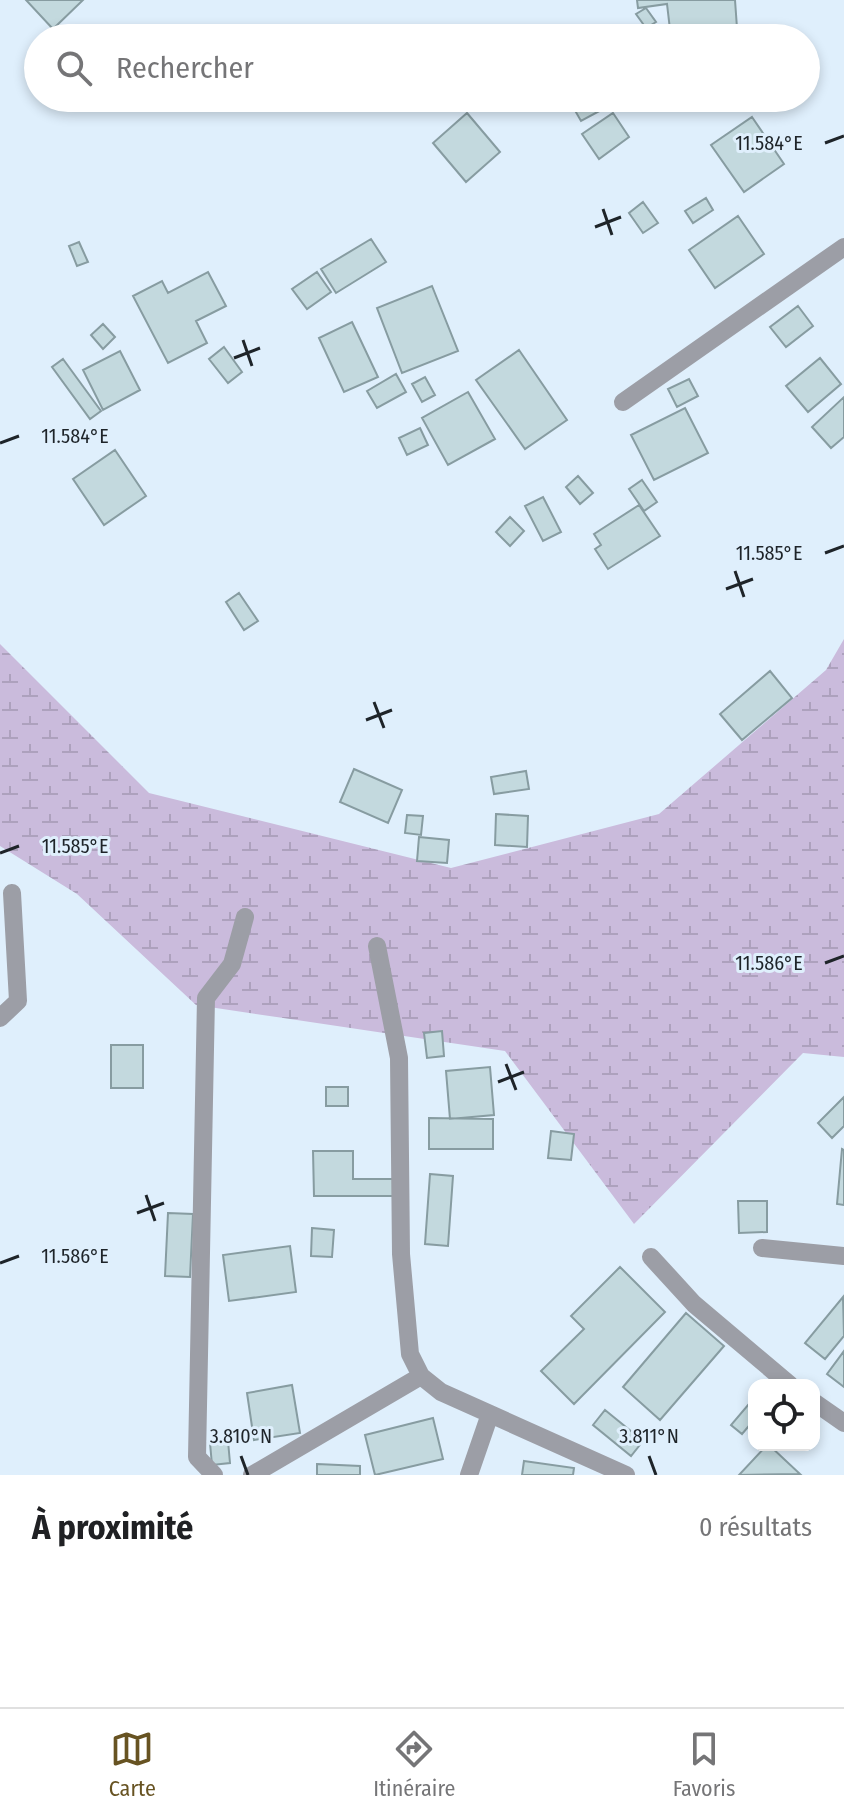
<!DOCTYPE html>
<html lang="fr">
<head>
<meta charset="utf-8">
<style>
  :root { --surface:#fff; --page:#f6f6f6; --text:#202124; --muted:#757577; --line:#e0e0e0; --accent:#675322 }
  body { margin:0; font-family:"Fira Sans Condensed",sans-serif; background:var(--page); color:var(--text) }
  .controls { position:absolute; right:24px; bottom:24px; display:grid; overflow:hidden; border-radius:16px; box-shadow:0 4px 12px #0003 }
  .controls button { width:72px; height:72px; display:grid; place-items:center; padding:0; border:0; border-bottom:2px solid var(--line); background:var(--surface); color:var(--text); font:40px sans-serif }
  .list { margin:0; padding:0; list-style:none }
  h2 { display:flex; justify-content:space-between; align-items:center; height:104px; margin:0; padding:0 32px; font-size:34px }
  h2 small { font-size:26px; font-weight:400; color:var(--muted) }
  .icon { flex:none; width:44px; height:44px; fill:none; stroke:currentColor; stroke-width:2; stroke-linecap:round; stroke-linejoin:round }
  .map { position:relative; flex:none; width:844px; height:1475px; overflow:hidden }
  .search { position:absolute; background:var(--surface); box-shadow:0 4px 12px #0003; left:24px; right:24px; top:24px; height:88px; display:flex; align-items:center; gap:20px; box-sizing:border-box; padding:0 28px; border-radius:44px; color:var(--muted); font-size:30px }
  .sheet { height:232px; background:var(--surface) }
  nav { display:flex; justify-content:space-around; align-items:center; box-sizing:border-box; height:112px; border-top:2px solid var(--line); background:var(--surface); font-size:22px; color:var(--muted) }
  nav a { display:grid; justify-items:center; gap:4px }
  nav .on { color:var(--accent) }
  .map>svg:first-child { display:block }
  .wetland { fill:url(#wetland-marsh) }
  .building { fill:#c3d9de; stroke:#879ca1; stroke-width:2 }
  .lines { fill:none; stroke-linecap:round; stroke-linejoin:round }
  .street { stroke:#9c9ea6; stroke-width:18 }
  .ticks { fill:none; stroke:#1e2429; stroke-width:3 }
  .ticks-label { font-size:20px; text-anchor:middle; fill:#1e2429; stroke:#dfeffc; stroke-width:6; stroke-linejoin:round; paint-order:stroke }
</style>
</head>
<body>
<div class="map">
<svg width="844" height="1475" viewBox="0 0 844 1475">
  <defs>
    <pattern id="wetland-marsh" width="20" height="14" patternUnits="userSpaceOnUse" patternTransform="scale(2)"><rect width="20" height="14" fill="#cabbdc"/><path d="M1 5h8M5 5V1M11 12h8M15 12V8" fill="none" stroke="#ada1bd"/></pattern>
  </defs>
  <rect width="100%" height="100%" fill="#dfeffc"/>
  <path class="wetland" d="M844,639V1057L803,1053L634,1224L505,1051L196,1005L77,894L0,846V644L149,793L451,868L659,814L826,670Z"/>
  <path class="building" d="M26,0H83L53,29Z
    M637,0H735L737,28L727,29L728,38H671L667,4L638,8Z
    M646,8L656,22L646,28L636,14Z
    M589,98H600L605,108L581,121L573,107Z
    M467,113L500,152L466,182L433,143Z
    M613,113L629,137L599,159L582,134Z
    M752,117L784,164L744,192L711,145Z
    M706,198L713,210L693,223L685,211Z
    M643,202L658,223L643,233L629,213Z
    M738,216L764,254L715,288L689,250Z
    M371,239L386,262L336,293L321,269Z
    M79,242L88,262L77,266L69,246Z
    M208,272L226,306L196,321L207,343L168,363L133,296L162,281L168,293Z
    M317,272L331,292L307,309L292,289Z
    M432,286L458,351L402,373L377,308Z
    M798,306L813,326L786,347L770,327Z
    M352,322L378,377L344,392L319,338Z
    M103,324L115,337L103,349L91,335Z
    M224,347L242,372L228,383L209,359Z
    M519,350L567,420L525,449L476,380Z
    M120,351L140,390L103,410L83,370Z
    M820,358L841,384L808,412L786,386Z
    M63,359L101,411L90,419L52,367Z
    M396,374L406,392L377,408L367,391Z
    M425,377L435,395L422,402L412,384Z
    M689,379L698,396L677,407L668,389Z
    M468,392L495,439L448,465L422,418Z
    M844,397V437L831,448L812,427Z
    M685,408L708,453L654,480L631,435Z
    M420,428L428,445L407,455L399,438Z
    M115,450L146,496L104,525L73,479Z
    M578,476L593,493L580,504L566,487Z
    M642,480L657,502L644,511L629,489Z
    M543,497L561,532L543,541L525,506Z
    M639,505L660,536L608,569L595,549L601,545L594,534Z
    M510,517L524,531L510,546L496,532Z
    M239,593L258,621L244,630L226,602Z
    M770,671L792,698L742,740L720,714Z
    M354,769L402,790L388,823L340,802Z
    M526,771L529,789L494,794L491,777Z
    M496,814L528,816L527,847L495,845Z
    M407,815L423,816L421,835L405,833Z
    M419,837L449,840L447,863L417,861Z
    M442,1031L444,1056L427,1058L424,1033Z
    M111,1045H143V1088H111Z
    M490,1067L494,1115L450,1119L446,1071Z
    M326,1087H348V1106H326Z
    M844,1097V1126L832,1138L818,1123Z
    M429,1118L493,1119V1149H429Z
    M551,1131L574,1134L571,1160L548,1158Z
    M842,1149L844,1150V1205L837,1204Z
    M313,1151H353V1179H393V1196H314Z
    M430,1174L453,1176L448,1246L425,1244Z
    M738,1201H767V1232L739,1233Z
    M168,1213L193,1214L190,1277L165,1276Z
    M312,1228L334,1230L332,1257L311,1256Z
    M290,1246L296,1292L229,1301L223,1255Z
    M620,1267L665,1312L574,1404L541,1371L584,1329L571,1316Z
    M843,1297L844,1336L825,1359L805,1343Z
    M686,1313L724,1346L660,1420L623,1387Z
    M844,1351V1387L827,1374Z
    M292,1385L300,1433L254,1440L247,1393Z
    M754,1398V1420L742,1434L731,1425Z
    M605,1410L643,1441L631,1456L593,1425Z
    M433,1418L443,1459L375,1475L365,1435Z
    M228,1441L230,1463L212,1465L210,1443Z
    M767,1445H769L800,1474L739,1475Z
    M524,1461L574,1468L573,1475H522Z
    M317,1464L360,1466V1475H317Z"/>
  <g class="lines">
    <path class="street" d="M623,402L844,247
      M377,946L399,1058L401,1254L410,1354L421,1376L441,1392L626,1475
      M0,1018L18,1001L12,893
      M762,1248L844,1256
      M651,1257L694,1304L790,1385
      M814,1402L844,1423
      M214,1475L197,1457L206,998L232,964L245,917
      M252,1475L421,1376
      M469,1475L490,1414"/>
  </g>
  <path class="ticks" d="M825,143L844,136M603,209L612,235M595,227L621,217M243,340L252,366M234,358L260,348M0,443L19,436M825,553L844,546M735,571L744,597M726,589L753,579M374,702L384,728M366,720L392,710M0,853L19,846M825,963L844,956M506,1064L516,1090M498,1082L524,1072M146,1195L155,1221M137,1213L164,1203M0,1263L19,1256M241,1456L248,1475M649,1456L656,1475"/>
  <g class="ticks-label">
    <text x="769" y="150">11.584°E</text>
    <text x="75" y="443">11.584°E</text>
    <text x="769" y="560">11.585°E</text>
    <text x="75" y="853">11.585°E</text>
    <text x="769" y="970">11.586°E</text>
    <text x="75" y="1263">11.586°E</text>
    <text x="241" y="1443">3.810°N</text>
    <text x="649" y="1443">3.811°N</text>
  </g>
</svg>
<div class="controls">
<button><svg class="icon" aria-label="locate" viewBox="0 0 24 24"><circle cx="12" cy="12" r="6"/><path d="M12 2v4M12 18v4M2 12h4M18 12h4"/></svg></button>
</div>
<div class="search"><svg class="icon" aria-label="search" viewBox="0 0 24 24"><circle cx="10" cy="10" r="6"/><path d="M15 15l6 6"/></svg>Rechercher</div>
</div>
<section class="sheet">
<h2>À proximité<small>0 résultats</small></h2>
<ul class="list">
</ul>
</section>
<nav>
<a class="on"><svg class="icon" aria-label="map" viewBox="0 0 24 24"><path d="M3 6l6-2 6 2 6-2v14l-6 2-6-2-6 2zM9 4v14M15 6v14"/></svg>Carte</a>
<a><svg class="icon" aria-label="directions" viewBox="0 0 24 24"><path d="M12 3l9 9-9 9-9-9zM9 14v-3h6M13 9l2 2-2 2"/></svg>Itinéraire</a>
<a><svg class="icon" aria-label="saved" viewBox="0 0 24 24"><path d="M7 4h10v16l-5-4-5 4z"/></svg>Favoris</a>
</nav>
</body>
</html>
